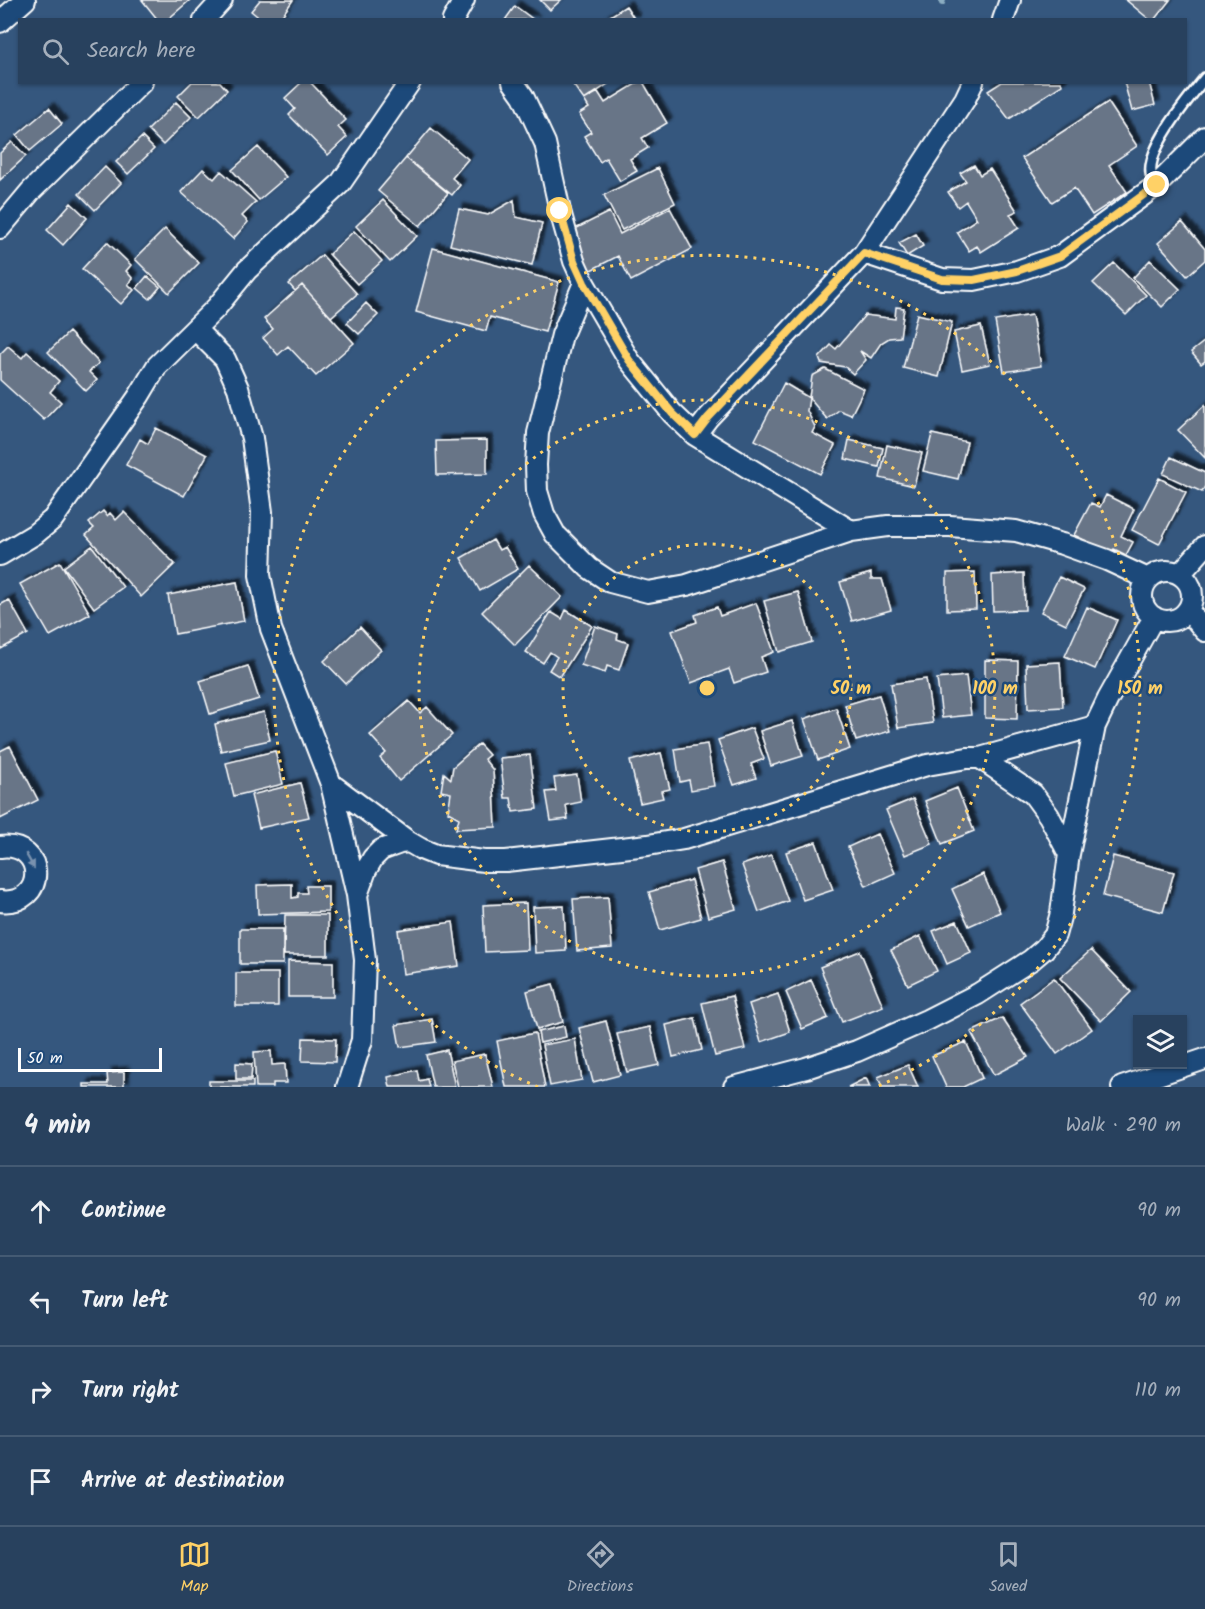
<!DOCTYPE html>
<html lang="en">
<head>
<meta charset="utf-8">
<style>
  :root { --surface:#28415e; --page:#344c67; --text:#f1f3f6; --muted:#a5afbc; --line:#445a73; --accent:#ffd166 }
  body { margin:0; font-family:Kalam,sans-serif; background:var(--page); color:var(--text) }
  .controls { position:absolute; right:18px; bottom:18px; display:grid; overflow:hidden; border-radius:0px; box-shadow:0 2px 4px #0004 }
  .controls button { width:54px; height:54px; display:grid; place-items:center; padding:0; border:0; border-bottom:2px solid var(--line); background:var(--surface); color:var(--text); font:30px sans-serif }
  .scale { position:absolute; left:18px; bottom:15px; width:144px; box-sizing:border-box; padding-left:6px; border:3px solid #fff; border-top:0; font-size:16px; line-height:21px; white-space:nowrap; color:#fff; -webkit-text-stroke:4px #1f4a7a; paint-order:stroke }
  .stop { position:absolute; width:18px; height:18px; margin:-14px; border:4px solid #ffd166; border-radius:50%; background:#fff }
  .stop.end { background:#ffd166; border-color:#fff; box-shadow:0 2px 6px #0008 }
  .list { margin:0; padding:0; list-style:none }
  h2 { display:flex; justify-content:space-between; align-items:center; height:78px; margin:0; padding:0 24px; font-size:26px }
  h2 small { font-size:20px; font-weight:400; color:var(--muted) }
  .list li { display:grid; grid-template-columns:39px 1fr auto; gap:18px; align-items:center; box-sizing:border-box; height:90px; padding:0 24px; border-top:2px solid var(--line) }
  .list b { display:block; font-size:22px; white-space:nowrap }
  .list em { font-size:20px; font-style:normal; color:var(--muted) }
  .icon { flex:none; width:33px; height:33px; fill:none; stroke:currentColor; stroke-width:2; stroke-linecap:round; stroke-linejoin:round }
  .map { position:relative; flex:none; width:1205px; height:1087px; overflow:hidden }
  .search { position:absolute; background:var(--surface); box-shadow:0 2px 4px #0004; left:18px; right:18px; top:18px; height:66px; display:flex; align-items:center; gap:15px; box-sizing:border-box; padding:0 21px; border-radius:0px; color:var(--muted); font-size:22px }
  .sheet { height:438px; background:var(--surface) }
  nav { display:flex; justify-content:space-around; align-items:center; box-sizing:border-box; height:84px; border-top:2px solid var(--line); background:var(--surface); font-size:16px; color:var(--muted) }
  nav a { display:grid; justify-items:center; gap:3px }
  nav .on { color:var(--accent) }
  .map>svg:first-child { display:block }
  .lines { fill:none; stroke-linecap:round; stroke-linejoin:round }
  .stream { stroke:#8badc1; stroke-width:6 }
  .building { fill:#687487; stroke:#fff; stroke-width:1.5; filter:url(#shadow) }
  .lane-casing { stroke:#fff; stroke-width:14 }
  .street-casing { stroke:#fff; stroke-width:24 }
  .lane { stroke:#1f4a7a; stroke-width:9 }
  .street { stroke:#1f4a7a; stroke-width:20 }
  .oneway { fill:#7992af }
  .route { stroke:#ffd166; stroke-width:8 }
  .ring { fill:none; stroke:#ffd166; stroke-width:3; stroke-dasharray:3 6 }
  .centre { fill:#ffd166; stroke:#1f4a7a; stroke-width:3 }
  .ring-label { font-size:18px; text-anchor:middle; font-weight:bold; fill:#ffd166; stroke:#1f4a7a; stroke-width:5; stroke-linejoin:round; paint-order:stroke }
</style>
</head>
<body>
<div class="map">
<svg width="1205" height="1087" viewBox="0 0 1205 1087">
  <defs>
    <filter id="shadow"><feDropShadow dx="5" dy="-5" stdDeviation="1.5" flood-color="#0009"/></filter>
  </defs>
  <rect width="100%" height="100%" fill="#35577e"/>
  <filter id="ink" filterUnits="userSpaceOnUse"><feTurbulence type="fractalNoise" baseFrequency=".0167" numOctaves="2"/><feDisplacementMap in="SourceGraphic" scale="12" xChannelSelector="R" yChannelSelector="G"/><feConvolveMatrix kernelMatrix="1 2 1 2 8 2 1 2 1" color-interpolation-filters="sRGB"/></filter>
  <g filter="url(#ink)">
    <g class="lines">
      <path class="stream" d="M942,3L943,0"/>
    </g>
    <path class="building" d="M142,0H190L167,20H158Z
      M260,0H293L279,20H262L251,11Z
      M540,0H561L550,10Z
      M1126,0H1170L1154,20H1150Z
      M515,6L534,20H505Z
      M626,6L635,20H604Z
      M192,82H220L227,90L199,117L178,96Z
      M302,82H310L346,120L338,127L347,137L328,155L289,115L295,109L285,98Z
      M571,82H611L584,100Z
      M639,82H643L667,123L642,138L648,148L630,159L637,171L620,181L606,158L600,162L584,136L591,132L579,114L589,108L584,100L598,92L605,103Z
      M1002,82H1061L1062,85L1009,119L988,91Z
      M1124,82H1149L1155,105L1132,111Z
      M176,102L191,117L163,145L148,130Z
      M1108,102L1137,146L1109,165L1127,192L1092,215L1074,188L1052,202L1022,158Z
      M49,108L62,124L30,151L17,135Z
      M431,128L468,159L452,178L460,185L452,195L406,158Z
      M142,137L154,149L128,174L116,162Z
      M12,142L26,156L0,180V153Z
      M258,147L286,177L259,200L232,170Z
      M406,158L448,193L420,226L378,191Z
      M974,165L980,175L990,169L1017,211L1010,214L1019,228L981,252L977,246L969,251L957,232L977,219L966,201L958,207L948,192L966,181L960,173Z
      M105,167L121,183L95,210L79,194Z
      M658,168L675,203L622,230L604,195Z
      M203,169L214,179L221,171L256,202L242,216L248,222L233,239L181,192Z
      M383,200L417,236L390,262L356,226Z
      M514,200L516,217L542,223L532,265L450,245L459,209L488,215Z
      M71,203L87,218L63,245L47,230Z
      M670,208L692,249L631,281L618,256L589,271L569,232L609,212L620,234Z
      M1182,222L1205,249V260L1187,276L1158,243Z
      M165,229L199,263L169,293L135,259Z
      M354,231L382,261L357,284L329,254Z
      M916,234L923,246L907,256L899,243Z
      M107,242L131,265L126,271L133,279L128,284L134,290L121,304L82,269Z
      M433,248L559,282L545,332L490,317L486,331L416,312Z
      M322,255L357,294L331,317L302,285L295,291L289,284Z
      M1150,260L1180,289L1162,307L1133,278Z
      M1114,263L1146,295L1126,315L1093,283Z
      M147,276L160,287L150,299L137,288Z
      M302,285L354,343L316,376L288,346L278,355L263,338L273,329L264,319Z
      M366,303L378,315L359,334L347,323Z
      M896,307L904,308L900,337L889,338L881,343L871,358L860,351L866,360L853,374L845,367L821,363L819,358L831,345L836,349L865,315L895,319Z
      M917,314L952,322L939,377L903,368Z
      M1032,315L1041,366L1004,372L995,321Z
      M981,326L990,364L962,370L954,332Z
      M69,332L99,363L89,372L97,380L86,391L48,352Z
      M1205,341V361L1201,364L1191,352Z
      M8,346L22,358L27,352L59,381L50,392L61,402L44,420L0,380V354Z
      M825,369L864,389L851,415L839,410L827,419L809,398L812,376Z
      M784,383L809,398L807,411L815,427L812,433L835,445L820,474L755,440Z
      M1205,405V458L1178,430Z
      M156,428L207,455L184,496L126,465L140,439L148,444Z
      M932,434L967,442L958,479L923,471Z
      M487,440V474L437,475L436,441Z
      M849,440L883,448L879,467L845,459Z
      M887,445L922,453L914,486L880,478Z
      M1171,457L1205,473V486L1202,492L1163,474Z
      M1159,478L1186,492L1159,544L1132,530Z
      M1106,495L1134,509L1121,536L1133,542L1126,555L1114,549L1111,553L1074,535L1091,503L1100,507Z
      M103,511L107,516L110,513L116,520L124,512L175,564L141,597L86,535L94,528L89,523Z
      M493,540L499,550L505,547L518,569L480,591L461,558Z
      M92,546L123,587L94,608L64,567Z
      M60,562L90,614L50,636L20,584Z
      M529,565L562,597L515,645L482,612Z
      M975,572L976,609L947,610V573Z
      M871,573V579H882L891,610L852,621L840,582Z
      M1024,573L1025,610L993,611L992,575Z
      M1059,577L1084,589L1066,624L1041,612Z
      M237,582L244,621L175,634L168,595Z
      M798,592L812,642L779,652L764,601Z
      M9,600L28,634L1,649L0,605Z
      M756,603L774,652L761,657L766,672L734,683L729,669L691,683L672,631L697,622L695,615L717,607L720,616Z
      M1087,607L1117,620L1095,669L1065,656Z
      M566,610L592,626L560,677L549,670L557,657L550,652L543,663L526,652L551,612L562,619Z
      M595,626L618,634L617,639L628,643L619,670L607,666L605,673L581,665Z
      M360,627L381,650L346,684L324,661Z
      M985,660L1018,661L1017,719L985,718Z
      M1060,662L1063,707L1028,709L1026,664Z
      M248,666L259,699L210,714L200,681Z
      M966,676L971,715L942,718L937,679Z
      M926,679L933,723L898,728L891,684Z
      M879,695L890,731L856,741L845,705Z
      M409,701L420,713L427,707L452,735L399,781L380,758L386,753L370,735Z
      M836,708L850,749L818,760L804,719Z
      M264,712L270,740L221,751L215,724Z
      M792,721L803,756L771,766L760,731Z
      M752,728L764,759L751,764L756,778L734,785L718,740Z
      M479,744L489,755L484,759L493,770L496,827L456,829L459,818L448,812L451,793L441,791L444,773L451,779L453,767Z
      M707,744L714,786L691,790L689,780L680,782L675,749Z
      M10,746L38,800L0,819V751Z
      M275,751L283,784L234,796L226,763Z
      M661,753L670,789L661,791L663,798L640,803L630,761Z
      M530,755L537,809L513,812L511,798H505L500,758Z
      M577,775L581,802L566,805L568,819L551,821L546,792L556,791L554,778Z
      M300,783L309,817L259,828L251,795Z
      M957,788L974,831L942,844L925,801Z
      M913,799L932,844L905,855L886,810Z
      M877,834L895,873L866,886L848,847Z
      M816,842L833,890L803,900L786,852Z
      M771,855L788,901L759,912L742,865Z
      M1113,856L1174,872L1163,912L1103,896Z
      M722,862L736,909L708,917L695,870Z
      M983,874L1000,912L969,926L952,889Z
      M691,880L701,918L660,930L649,892Z
      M292,884V898L298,897V893H307L306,886H328V912L258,914L257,885Z
      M608,897L612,948L577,951L573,899Z
      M526,903L528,950L485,952L483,905Z
      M564,906L566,951L535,953L533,907Z
      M285,915H328V955H284Z
      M957,921L971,953L947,964L933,931Z
      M453,922L459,966L403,974L398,930Z
      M240,929H283V964H240Z
      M920,936L937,971L908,985L891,950Z
      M1091,950L1131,992L1101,1021L1060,978Z
      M860,951L883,1006L842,1022L820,967Z
      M288,961L333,962V997H288Z
      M236,973H278V1006H236Z
      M1054,978L1092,1029L1057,1054L1020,1003Z
      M811,980L828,1018L802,1029L786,992Z
      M553,984L563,1022L537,1029L527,991Z
      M778,994L790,1032L761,1042L749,1004Z
      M732,996L745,1049L715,1056L702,1003Z
      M695,1018L702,1050L673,1057L666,1025Z
      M1002,1018L1028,1057L994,1075L971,1032Z
      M432,1019L436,1042L400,1047L396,1025Z
      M606,1021L620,1075L593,1082L579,1028Z
      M564,1026L566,1037L540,1043L538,1032Z
      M650,1027L659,1065L627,1072L617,1034Z
      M535,1033L545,1087H506L497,1041Z
      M303,1038L336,1039L335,1062L302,1061Z
      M575,1039L582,1080L550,1086L542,1045Z
      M966,1042L982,1078L963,1087H946L932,1056Z
      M447,1050L455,1087H433L426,1055Z
      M271,1051L272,1065L285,1064L286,1083H273V1087H256L254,1052Z
      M485,1054L493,1087H458L452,1061Z
      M236,1063L252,1064L251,1079H236Z
      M908,1065L918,1087H882L878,1077Z
      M417,1070L419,1081L427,1079L429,1087H390L388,1077Z
      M124,1072V1087H84V1084H108L107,1073Z
      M866,1078L870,1087H848Z
      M209,1081H253V1087H209Z"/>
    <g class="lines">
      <defs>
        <path id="lane" d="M1157,185C1155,181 1151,177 1151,173C1147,148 1190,97 1205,78"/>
        <path id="street" d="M204,20L222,0
          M453,20L464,0
          M1003,20L1010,0
          M0,22L25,0
          M513,82L523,96L545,143L560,211L574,261L584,283L562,335L538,433L536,465L537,491L544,514L555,534L589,568L610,582L648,592L687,585L851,531L888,526H950L1016,531L1062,544L1107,560L1148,579
          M0,228L31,191L142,82
          M864,253L942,279L974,280L1017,271L1060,256L1157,185L1205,137
          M584,283L629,360L672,413L695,435L708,418L864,253L965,99L973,82
          M195,329L225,359L238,388L252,438L262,512L260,575L271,629L331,784L409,842
          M695,435L851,531
          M0,555L35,534L53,519L139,396L157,366L216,308L247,270L340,184L410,82
          M1142 596a25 25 0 1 1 50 0a25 25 0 1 1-50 0Z
          M1180,574L1205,546
          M1188,610L1205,631
          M331,784L357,895
          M0,847C47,841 47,907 0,901
          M1069,854L1095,726
          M347,1087L362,1040L365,960L357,895L366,870L373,858L381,850L400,843L409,842L421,849L436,855L484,861H506L648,845L684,839L927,765L967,758H980L1095,726L1108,699L1154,617
          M734,1087L806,1068L857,1051L927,1020L978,994L1031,960L1044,949L1055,935L1061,913L1069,854L1049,816L1033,794L980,758
          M1122,1087L1205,1059"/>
      </defs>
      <use href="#lane" class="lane-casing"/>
      <use href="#street" class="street-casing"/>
      <use href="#lane" class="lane"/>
      <use href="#street" class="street"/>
    </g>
    <defs><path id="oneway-solid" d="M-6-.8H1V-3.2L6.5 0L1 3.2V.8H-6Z" transform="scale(1.5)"/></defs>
    <use class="oneway" href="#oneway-solid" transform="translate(30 861) rotate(60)"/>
  </g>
  <g class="lines" filter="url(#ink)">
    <path class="route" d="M560,211L574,261L584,283L629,360L672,413L695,435L708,418L864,253L942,279L974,280L1017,271L1060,256L1157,185"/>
  </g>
  <g class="ring">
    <circle cx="707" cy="688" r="144"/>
    <circle cx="707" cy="688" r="288"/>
    <path d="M538 1087A433 433 0 1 1 876 1087"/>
  </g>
  <circle cx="707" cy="688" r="9" class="centre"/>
  <g class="ring-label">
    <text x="851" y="694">50 m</text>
    <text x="995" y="694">100 m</text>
    <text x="1140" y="694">150 m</text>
  </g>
</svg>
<div class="controls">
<button><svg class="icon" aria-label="layers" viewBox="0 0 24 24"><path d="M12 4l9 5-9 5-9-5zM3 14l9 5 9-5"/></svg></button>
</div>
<div class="scale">50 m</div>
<div class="stop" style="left:560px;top:211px"></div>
<div class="stop end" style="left:1157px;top:185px"></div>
<div class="search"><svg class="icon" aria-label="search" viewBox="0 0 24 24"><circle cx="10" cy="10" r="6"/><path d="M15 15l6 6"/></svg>Search here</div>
</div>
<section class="sheet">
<h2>4 min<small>Walk · 290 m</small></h2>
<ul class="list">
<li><svg class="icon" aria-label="ahead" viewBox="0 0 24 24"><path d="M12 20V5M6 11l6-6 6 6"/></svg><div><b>Continue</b></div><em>90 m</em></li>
<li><svg class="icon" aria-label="left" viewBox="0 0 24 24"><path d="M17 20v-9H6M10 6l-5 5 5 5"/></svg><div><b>Turn left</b></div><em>90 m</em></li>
<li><svg class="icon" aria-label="right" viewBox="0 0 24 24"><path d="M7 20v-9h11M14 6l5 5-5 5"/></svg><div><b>Turn right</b></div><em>110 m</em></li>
<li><svg class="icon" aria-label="arrive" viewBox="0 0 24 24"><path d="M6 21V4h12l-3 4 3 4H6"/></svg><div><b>Arrive at destination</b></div></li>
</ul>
</section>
<nav>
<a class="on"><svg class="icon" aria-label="map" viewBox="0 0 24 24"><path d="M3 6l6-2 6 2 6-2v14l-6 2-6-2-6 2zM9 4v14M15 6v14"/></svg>Map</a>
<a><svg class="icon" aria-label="directions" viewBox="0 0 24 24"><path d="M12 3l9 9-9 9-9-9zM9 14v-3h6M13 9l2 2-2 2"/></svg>Directions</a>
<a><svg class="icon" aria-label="saved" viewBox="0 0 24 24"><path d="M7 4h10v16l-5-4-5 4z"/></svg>Saved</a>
</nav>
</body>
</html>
